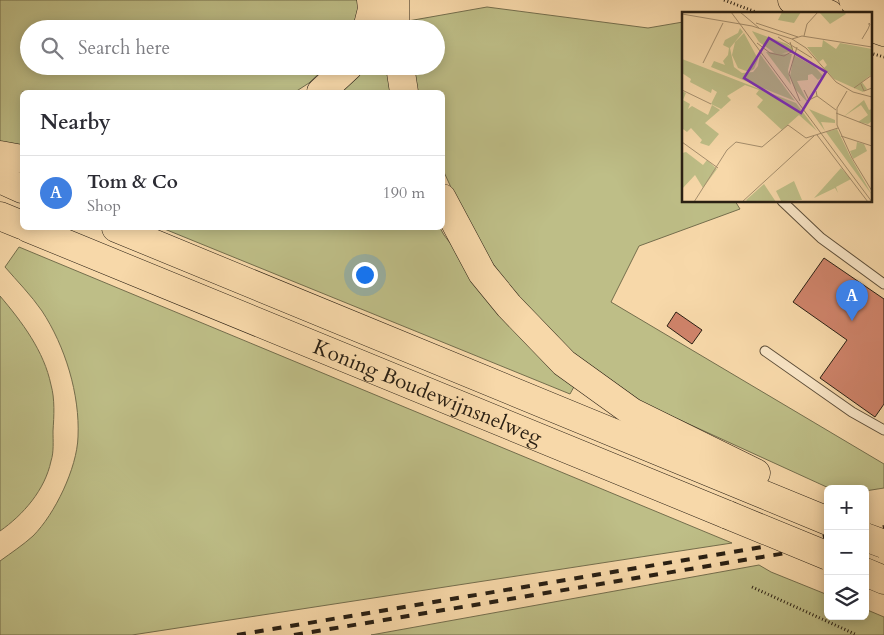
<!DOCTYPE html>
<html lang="en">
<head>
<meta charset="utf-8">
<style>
  :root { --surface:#fff; --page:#f7f7f7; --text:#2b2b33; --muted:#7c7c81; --line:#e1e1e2; --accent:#8f2418 }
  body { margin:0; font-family:Cardo,serif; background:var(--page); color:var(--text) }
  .controls { position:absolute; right:15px; bottom:15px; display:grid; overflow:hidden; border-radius:8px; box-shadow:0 2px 12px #0003 }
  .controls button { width:45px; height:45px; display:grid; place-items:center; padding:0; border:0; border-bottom:1px solid var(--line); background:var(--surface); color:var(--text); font:25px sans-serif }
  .you { position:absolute; left:364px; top:274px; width:18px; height:18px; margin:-12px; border:4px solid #fff; border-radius:50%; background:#1a73e8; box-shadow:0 0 0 8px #1a73e833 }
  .badge { display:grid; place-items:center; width:32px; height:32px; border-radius:50%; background:var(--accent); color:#fff; font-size:16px; font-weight:700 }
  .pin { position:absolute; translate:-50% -41px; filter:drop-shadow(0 1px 2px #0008) }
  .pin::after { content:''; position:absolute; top:26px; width:18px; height:15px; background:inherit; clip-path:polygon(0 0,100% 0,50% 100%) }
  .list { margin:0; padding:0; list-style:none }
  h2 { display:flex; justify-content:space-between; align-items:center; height:65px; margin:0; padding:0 20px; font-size:21px }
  h2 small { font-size:16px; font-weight:400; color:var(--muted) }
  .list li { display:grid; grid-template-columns:32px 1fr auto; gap:15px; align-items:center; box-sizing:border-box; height:75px; padding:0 20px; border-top:1px solid var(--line) }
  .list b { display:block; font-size:19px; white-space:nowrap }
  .list p { margin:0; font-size:16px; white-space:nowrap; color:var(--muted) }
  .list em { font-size:16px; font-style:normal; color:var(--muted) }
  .icon { flex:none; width:28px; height:28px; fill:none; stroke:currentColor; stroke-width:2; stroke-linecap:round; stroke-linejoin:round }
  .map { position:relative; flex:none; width:884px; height:635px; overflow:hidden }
  .search { position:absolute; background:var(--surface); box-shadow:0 2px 12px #0003; left:20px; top:20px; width:425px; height:55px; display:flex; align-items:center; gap:12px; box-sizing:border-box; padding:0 18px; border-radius:28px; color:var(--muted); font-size:19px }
  .panel { position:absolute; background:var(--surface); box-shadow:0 2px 12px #0003; left:20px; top:90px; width:425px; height:140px; border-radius:8px }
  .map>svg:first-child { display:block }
  .green { fill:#bebe87; stroke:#746e4d }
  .building { fill:#cf836a; stroke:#291f13 }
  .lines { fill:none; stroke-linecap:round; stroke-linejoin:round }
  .lane-casing { stroke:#5c4d38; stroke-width:11 }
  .primary-casing { stroke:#291f13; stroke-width:29 }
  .highway-casing { stroke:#291f13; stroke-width:29 }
  .path { stroke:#291f13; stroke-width:3; stroke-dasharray:1 2.5; stroke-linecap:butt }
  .lane { stroke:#fae6c7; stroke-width:9 }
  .primary { stroke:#f7d8a9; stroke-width:28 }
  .highway { stroke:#f7d8a9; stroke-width:28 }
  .rail { stroke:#291f13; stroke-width:4; stroke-dasharray:9 9; stroke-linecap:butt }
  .highway-bridge-casing { stroke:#291f13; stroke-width:29; stroke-linecap:butt }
  .highway-bridge { stroke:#f7d8a9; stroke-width:28 }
  .labels { text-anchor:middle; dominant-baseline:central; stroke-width:4; stroke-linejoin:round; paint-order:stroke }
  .street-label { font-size:21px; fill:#291f13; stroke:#fae6c7 }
  .inset-road { fill:none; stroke:#a58e6d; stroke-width:1 }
  .view { fill:#7b2cbf; fill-opacity:0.15; stroke:#7b2cbf; stroke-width:2.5 }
  .inset-edge { fill:none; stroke:#291f13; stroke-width:2.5 }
</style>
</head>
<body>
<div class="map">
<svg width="884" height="635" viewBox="0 0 884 635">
  <rect width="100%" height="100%" fill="#f7d8a9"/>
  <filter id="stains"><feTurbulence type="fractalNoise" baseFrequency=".004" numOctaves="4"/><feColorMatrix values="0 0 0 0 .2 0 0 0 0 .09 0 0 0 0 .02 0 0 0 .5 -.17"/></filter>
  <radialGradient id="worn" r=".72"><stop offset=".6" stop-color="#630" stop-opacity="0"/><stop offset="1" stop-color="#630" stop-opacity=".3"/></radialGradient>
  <path class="green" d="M0,0H359V11L353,29H29V66H327L309,83L295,92H22V146L0,142Z
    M487,7L648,28L683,22V201H735L740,209L639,246L611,302L884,464V488L865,491V489H831L645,404L565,347L513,293L472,233L443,170L442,92H414L411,66H436V29H408V21Z
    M362,66H388L393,92H337Z
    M162,228H440L444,235L503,313L576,383L570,394Z
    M19,247L732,543L132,635H0V561C11,553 23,545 33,536C55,514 77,468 78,437C80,394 65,346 42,311C31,295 17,281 5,267Z
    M0,296C22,322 44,351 51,385C55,399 54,416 53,431C53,441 54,452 51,461C45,490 23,515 0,531Z
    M759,565L771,572L828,595V616H865V609L884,617V635H371Z"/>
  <path class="building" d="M824,258L884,299V404L875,417L820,378L847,340L793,302Z
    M676,312L702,330L692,344L667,326Z"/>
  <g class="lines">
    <defs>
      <path id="lane" d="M782,201L821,238L884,284
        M765,351L852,412L884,430"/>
      <path id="primary" d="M792,0L829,14
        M853,0L884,9
        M870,27L884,32"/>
      <g id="highway">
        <path d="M395,0V29"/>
        <path d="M367,29L372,9L371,0"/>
        <path d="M400,66L404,92"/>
        <path d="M321,92L349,66"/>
        <path d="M0,155L22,159"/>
        <path d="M0,179L22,189"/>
        <path d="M442,198L482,273L509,306L564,363L632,412L756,473"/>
        <path d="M0,216L22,225"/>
        <path id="s1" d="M28,228L728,515"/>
        <path d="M116,228L828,521"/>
        <path d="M865,572L884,580"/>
      </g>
    </defs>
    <use href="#lane" class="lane-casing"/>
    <use href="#primary" class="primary-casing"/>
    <use href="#highway" class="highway-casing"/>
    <path class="path" d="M724,0L761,14
      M870,53L884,57
      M752,587L857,635"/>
    <use href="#lane" class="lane"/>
    <use href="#primary" class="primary"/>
    <use href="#highway" class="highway"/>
    <path class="rail" d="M865,530L884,527
      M865,540L884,537
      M237,635L828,536
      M294,635L828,546"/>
    <defs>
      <path id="highway-bridge" d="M728,515L828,556
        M865,537L884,544"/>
    </defs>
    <use href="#highway-bridge" class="highway-bridge-casing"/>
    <use href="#highway-bridge" class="highway-bridge"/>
  </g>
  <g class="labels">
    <g class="street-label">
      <text stroke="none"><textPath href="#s1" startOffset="432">Koning Boudewijnsnelweg</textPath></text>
    </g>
  </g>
  <g transform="translate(682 12)">
    <rect width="190" height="190" fill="#f7d8a9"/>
    <path d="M100,0H119L112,11L96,8ZM137,0H162L164,2L148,12ZM58,16L61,20L48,36L52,55L60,61L71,60L76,54L78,42L113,89L29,55L32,49L43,53L41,49L46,43L47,36L41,33L43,28L56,21ZM70,19L105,32L111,36L109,40L94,42L77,30ZM62,21L76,47L72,57L67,60L56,56L50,43L53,30ZM141,28L154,37L158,31L190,37V62L180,70L185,77L181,80L152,67L142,56L145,53L141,47L137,50L125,35H140ZM84,40L110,42L106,58L109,73ZM112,43L133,55L141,64L136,68L130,62L126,63V68L115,69L127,92L113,77L108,64ZM0,47L114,91L135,119L117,103L100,118L75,95L81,88L74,82L77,78L63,73L45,84L49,88L39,97L29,92L35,80L30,77L29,81L8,70L9,67L0,61ZM0,79L4,81L1,88L8,92L6,97L10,94L26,103L30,93L38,98L23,111L37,122L27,134L18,131L20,128L9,116L5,120L1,117ZM182,88L187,98L190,97V109L186,112L176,110L186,103L179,93L161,105ZM127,97L153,108V111L139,110L143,119ZM155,117L168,144L190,183L144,120ZM175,130L182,132L185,139L171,147L168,139L174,137ZM4,140L21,153L25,148L35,157L21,176L13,163L0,177V141ZM159,156L169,167L154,175L156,181L153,176L132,186ZM112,169L120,188L99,189L94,179ZM82,172L94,190H66L64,188Z" fill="#bebe87"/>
    <path class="inset-road" d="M49,0L190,190M58,0L77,16M0,2L70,14L110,27L124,36L154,70L171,80L190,85M74,11L116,25M122,24L125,12L136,0M96,25L130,46M110,27L120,24L190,35M180,27L186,17L188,12L187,11V13M75,31L88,41L102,44L111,39L108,30M115,35L107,62L118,89M21,51L41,11M179,72L182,79L190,76M172,76L190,63M0,78L29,92M122,78L127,88L135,84L134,79M165,79L155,96V113L170,146L190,179M135,84L154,98M154,101L190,115M135,123L186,190M159,124L190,134M0,130L36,156M12,190L45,138L54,130L80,135L106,113L124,126L156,116M60,190L132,124"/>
    <path class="view" d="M87,26L144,60L119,101L62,66Z"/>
    <rect width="190" height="190" class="inset-edge"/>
  </g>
  <rect width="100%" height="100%" filter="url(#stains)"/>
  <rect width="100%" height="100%" fill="url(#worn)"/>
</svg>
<div class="controls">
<button>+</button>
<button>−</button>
<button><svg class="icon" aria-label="layers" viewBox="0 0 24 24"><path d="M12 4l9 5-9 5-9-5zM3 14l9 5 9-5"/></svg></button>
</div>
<div class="you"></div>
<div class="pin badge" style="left:852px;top:321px;background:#3f7fe0">A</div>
<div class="search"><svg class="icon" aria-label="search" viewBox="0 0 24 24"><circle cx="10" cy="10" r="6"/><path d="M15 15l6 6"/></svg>Search here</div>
<section class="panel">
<h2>Nearby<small></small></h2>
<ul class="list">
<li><span class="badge" style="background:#3f7fe0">A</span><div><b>Tom &amp; Co</b><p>Shop</p></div><em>190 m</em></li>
</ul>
</section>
</div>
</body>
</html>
